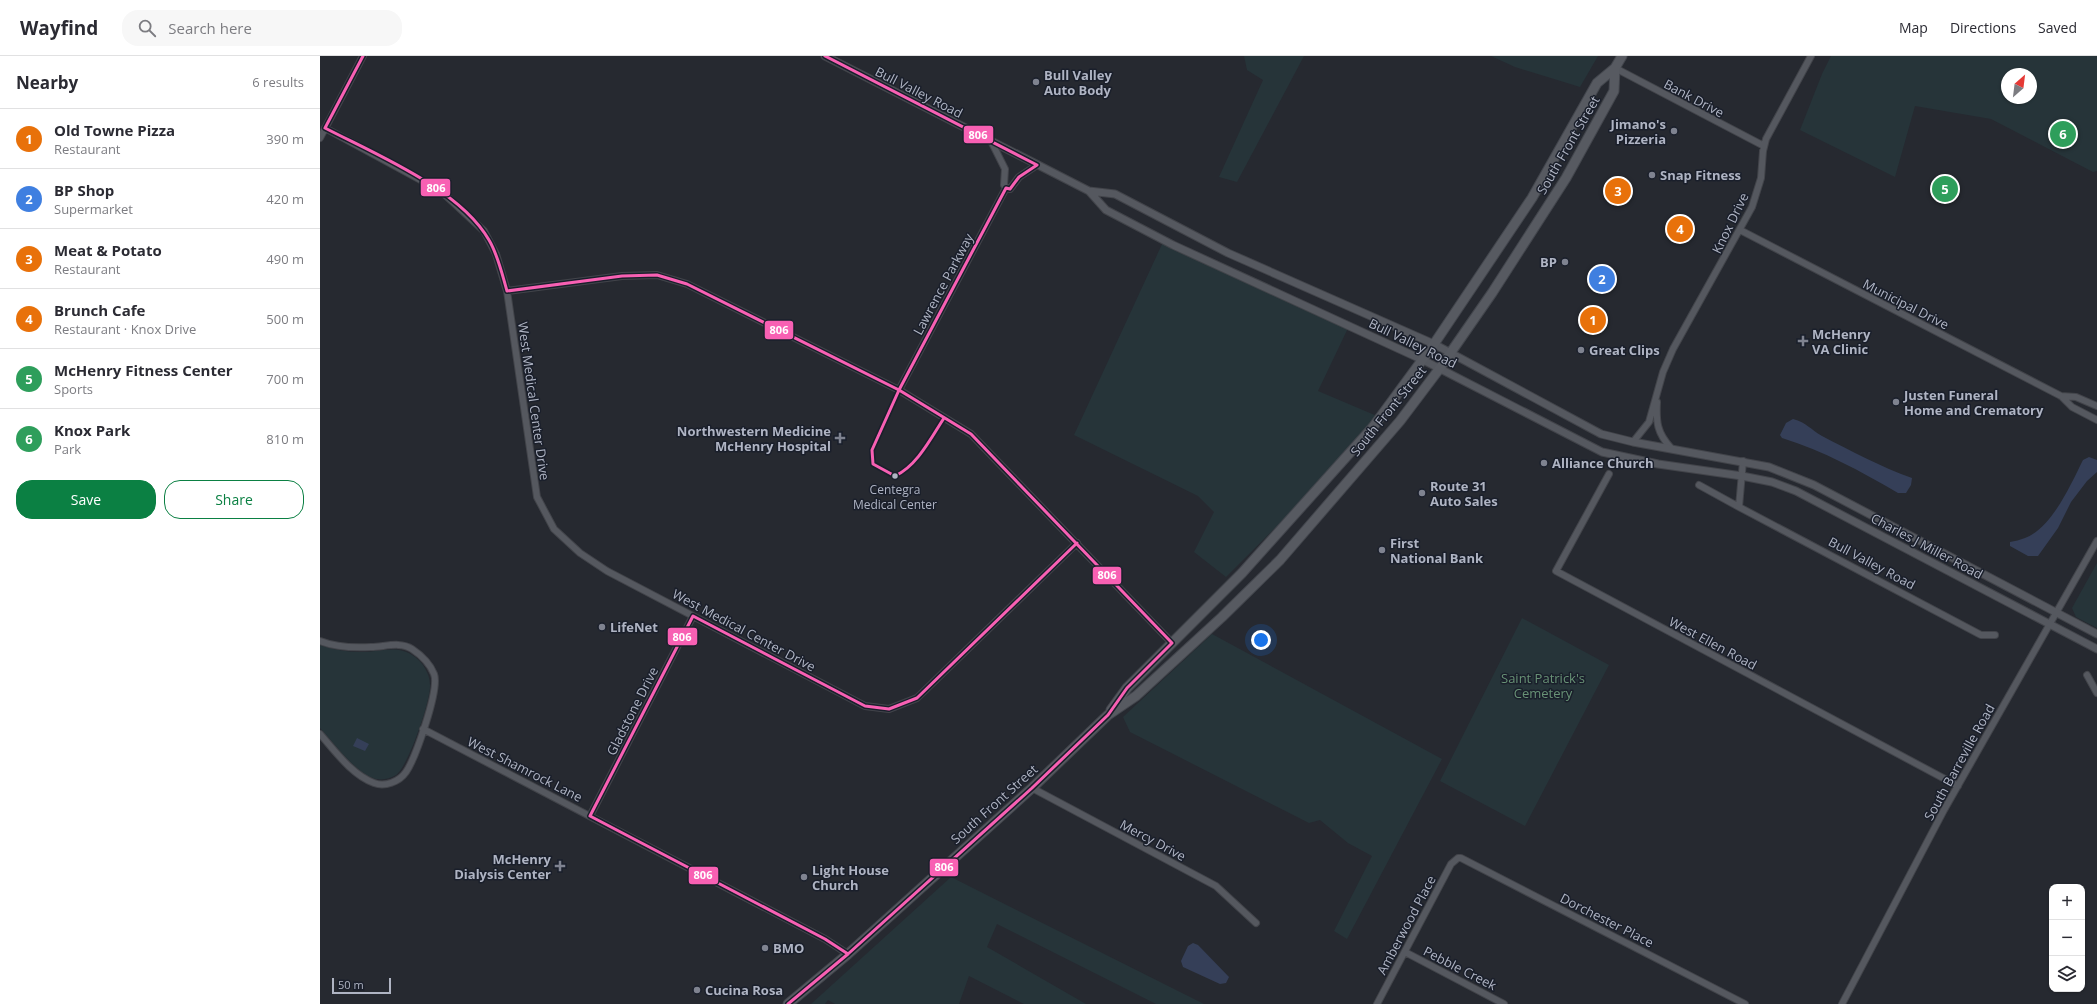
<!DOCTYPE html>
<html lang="en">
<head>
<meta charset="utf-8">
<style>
  :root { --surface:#fff; --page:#f7f7f7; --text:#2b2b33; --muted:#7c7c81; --line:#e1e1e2; --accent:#0b8043 }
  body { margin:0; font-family:"Open Sans",sans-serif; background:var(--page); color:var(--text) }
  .controls { position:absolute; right:12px; bottom:12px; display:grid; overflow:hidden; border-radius:8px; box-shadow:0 1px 3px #0004 }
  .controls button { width:36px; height:36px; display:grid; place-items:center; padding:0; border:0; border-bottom:1px solid var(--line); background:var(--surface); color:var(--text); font:20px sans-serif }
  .compass { position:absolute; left:1681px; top:12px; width:36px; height:36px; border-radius:50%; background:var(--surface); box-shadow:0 1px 3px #0004; rotate:28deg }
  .scale { position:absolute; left:12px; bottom:10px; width:59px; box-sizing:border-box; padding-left:4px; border:2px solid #afb4c3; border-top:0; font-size:11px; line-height:14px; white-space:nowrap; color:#afb4c3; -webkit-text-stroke:3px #1a1f2b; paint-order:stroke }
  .you { position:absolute; left:941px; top:584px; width:14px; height:14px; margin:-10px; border:3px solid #fff; border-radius:50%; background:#1a73e8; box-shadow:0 0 0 6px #1a73e833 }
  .badge { display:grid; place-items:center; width:26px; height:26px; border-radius:50%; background:var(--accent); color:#fff; font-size:13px; font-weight:700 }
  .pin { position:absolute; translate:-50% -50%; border:2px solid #fff; box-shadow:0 1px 4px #0006 }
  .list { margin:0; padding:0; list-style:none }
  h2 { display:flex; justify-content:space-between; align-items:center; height:52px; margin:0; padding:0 16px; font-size:17px }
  h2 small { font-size:13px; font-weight:400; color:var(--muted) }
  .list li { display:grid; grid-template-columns:26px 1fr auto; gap:12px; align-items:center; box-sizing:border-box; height:60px; padding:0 16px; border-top:1px solid var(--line) }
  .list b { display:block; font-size:15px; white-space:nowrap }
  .list p { margin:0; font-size:13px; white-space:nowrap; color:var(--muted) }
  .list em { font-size:13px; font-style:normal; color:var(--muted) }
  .actions { display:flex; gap:8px; padding:12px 16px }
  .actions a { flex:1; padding:9px 0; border:1px solid var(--accent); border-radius:16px; text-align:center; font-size:14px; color:var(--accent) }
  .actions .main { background:var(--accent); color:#fff }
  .icon { flex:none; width:22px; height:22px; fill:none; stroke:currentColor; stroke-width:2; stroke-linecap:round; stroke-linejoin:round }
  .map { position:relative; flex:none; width:1777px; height:948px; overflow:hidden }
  header { display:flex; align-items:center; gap:24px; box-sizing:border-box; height:56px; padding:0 20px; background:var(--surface); border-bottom:1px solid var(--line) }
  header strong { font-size:19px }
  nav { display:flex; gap:22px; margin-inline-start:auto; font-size:14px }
  .search { width:280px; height:36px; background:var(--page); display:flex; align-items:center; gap:10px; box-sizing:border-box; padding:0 14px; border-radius:16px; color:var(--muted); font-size:15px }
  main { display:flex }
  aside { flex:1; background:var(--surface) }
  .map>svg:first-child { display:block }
  .green { fill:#263439; fill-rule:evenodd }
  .water { fill:#353f58 }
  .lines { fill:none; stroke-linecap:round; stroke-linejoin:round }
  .minor-casing { stroke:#42444a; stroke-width:8 }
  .tertiary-casing { stroke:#42444a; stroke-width:9 }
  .primary-casing { stroke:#43464d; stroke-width:11 }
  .minor { stroke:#55585f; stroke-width:6 }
  .tertiary { stroke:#55585f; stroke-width:7 }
  .primary { stroke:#575a61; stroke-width:9 }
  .bus-1-casing { stroke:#1a1f2b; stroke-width:6 }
  .bus-1 { stroke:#f860b3; stroke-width:3 }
  .poi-dot { fill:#7f8390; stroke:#1a1f2b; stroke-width:1.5 }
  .bus-dot { fill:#afb4c3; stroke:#1a1f2b; stroke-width:1.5 }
  .labels { text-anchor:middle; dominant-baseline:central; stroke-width:3; stroke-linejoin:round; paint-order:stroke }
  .bus-label { font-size:12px; fill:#afb4c3; stroke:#1a1f2b }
  .poi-label { font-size:13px; font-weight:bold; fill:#afb4c3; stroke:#1a1f2b; text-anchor:start }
  .street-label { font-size:13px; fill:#afb4c3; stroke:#1a1f2b }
  .park-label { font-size:13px; fill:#689276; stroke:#1a1f2b }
  .line-badge { stroke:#1a1f2b; stroke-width:1.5 }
  .badge-label { font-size:11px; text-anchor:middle; font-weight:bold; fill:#fff }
</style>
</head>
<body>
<header>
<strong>Wayfind</strong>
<div class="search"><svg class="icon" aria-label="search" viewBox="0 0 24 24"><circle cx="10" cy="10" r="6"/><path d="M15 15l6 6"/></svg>Search here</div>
<nav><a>Map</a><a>Directions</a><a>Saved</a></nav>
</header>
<main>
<aside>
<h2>Nearby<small>6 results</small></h2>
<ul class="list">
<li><span class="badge" style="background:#e8710a">1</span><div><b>Old Towne Pizza</b><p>Restaurant</p></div><em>390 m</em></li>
<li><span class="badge" style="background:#3f7fe0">2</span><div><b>BP Shop</b><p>Supermarket</p></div><em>420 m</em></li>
<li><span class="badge" style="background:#e8710a">3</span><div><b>Meat &amp; Potato</b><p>Restaurant</p></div><em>490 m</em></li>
<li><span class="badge" style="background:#e8710a">4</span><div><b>Brunch Cafe</b><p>Restaurant · Knox Drive</p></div><em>500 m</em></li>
<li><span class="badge" style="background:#2e9e5b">5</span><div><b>McHenry Fitness Center</b><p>Sports</p></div><em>700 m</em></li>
<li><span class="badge" style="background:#2e9e5b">6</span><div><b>Knox Park</b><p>Park</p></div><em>810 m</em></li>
</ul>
<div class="actions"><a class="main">Save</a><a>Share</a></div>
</aside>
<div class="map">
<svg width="1777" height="948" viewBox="0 0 1777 948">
  <rect width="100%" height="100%" fill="#262930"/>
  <path class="green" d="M924,0H984L917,126L899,121L943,24L927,14Z
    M1171,0H1278L1260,31L1195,11Z
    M1511,0H1777V115L1773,116L1671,63L1595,50L1575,121L1480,74L1502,18ZM1687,18H1711V42H1687Z
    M843,186L1029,270L998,335L1057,360L1024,403L906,521L874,496L894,456L878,440L754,379Z
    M1777,507V572L1756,561L1752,552Z
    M1202,562L1289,609L1205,770L1120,725Z
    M892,578L1122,703L1027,883L1014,875L1052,800L1028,787L1000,764L989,767L810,676L803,661Z
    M0,589C13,593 25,596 39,596C59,597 76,587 95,601C103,607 110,618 110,629C111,644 88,711 76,719C70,723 60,725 53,722C35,716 13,686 0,672Z
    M631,821L884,948H836L677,868L667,891L766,948H704L649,920L639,948H515L508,944L505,948H491Z"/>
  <path class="water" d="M1473,363C1487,367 1490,373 1502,380C1531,395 1561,411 1592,422L1591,429L1586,437H1578C1540,415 1504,395 1462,382L1460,379L1466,367Z
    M1769,401L1777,404V416L1767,425L1751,446L1738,472L1718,500H1708L1690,490V486C1695,485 1700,484 1705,482C1732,472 1751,428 1763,404Z
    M37,682L49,688L45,695L33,690Z
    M873,887L878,889L909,921L906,927L900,928L863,911L861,905L868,890Z"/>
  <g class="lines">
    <defs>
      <path id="minor" d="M1295,12L1444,90
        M5,72L121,135L164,175L176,198L187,235L217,441L234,473L260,497L287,515L545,650L569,653L597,642L757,487
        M0,82L43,0
        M686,132L690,133L699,121L717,109
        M1420,174L1741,340L1752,351L1777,364
        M187,235L302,220L337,219L367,228L579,334L651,378L852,587
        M579,334L686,132L684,129L685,113L672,87
        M1741,340L1756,341L1777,350
        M1337,346C1336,366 1337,377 1351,392
        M1313,386L1329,366L1343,316L1353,293L1432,151L1441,122L1443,95L1446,83L1491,0
        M1423,405L1419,451L1661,579H1675
        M1289,418L1236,515L1638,730
        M1379,429L1419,451
        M0,585C15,591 34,592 51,591C64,591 80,585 92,593C101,599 110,608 114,618C120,633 95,703 86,716C79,726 65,731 54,727C32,719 15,695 0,678
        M1767,619L1777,637
        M103,673L505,883L528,898
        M712,732L896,830L936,867
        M270,760L373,560
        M1085,896L1184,948
        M1057,948L1131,808L1138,802H1141L1425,948
        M1522,948L1624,754L1777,485"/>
      <path id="tertiary" d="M505,0L769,135L786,154L853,189L1103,304L1282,396L1338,408L1422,420L1452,426L1476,435L1777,593
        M769,135L795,138L908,197L1114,288L1281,378L1313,386L1449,411L1494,429L1777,578"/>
      <path id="primary" d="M791,654L807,632L922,517L1053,371L1114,288L1212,142L1277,27L1295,12L1302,0
        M468,948L528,898L712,732L788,659L816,640L902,561L960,504L1080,365L1120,312L1172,237L1246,122L1294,35L1295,12"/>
    </defs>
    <use href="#minor" class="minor-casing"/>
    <use href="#tertiary" class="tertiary-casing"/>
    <use href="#primary" class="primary-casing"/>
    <use href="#minor" class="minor"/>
    <use href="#tertiary" class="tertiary"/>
    <use href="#primary" class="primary"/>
    <defs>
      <path id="bus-1" d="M43,0L5,72C55,98 140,133 169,184C178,199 182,218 187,235L302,220L337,219L367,228L579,334L651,378L852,587L807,632L788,659L712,732L528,898L468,948
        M505,0L717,109L699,121L690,133L686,132L579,334L552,394L553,408L575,420C597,410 611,382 624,362
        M528,898L505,883L270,760L373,560L545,650L569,653L597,642L757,487"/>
    </defs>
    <use href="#bus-1" class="bus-1-casing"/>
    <use href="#bus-1" class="bus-1"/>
  </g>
  <g class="poi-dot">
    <circle cx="716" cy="26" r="4"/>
    <circle cx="1354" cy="75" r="4"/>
    <circle cx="1332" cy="119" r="4"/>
    <circle cx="1245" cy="206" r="4"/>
    <path d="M1481 279h4v4h4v4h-4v4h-4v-4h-4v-4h4z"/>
    <circle cx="1261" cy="294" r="4"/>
    <circle cx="1576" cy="346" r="4"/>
    <path d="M518 376h4v4h4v4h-4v4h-4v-4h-4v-4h4z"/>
    <circle cx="1224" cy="407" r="4"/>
    <circle cx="1102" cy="437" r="4"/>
    <circle cx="1062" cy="494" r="4"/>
    <circle cx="282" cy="571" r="4"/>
    <path d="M238 804h4v4h4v4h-4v4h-4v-4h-4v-4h4z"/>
    <circle cx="484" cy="821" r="4"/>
    <circle cx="445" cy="892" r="4"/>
    <circle cx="377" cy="934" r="4"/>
  </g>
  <circle class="bus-dot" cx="575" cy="420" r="3.5"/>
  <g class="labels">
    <g class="bus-label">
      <text x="575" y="433">Centegra<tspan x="575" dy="15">Medical Center</tspan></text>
    </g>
    <g class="poi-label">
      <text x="724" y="19">Bull Valley<tspan x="724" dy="15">Auto Body</tspan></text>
      <text x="1346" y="68" text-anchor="end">Jimano's<tspan x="1346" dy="15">Pizzeria</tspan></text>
      <text x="1340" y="119">Snap Fitness</text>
      <text x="1237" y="206" text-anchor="end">BP</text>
      <text x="1492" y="278">McHenry<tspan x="1492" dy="15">VA Clinic</tspan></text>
      <text x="1269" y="294">Great Clips</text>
      <text x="1584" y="339">Justen Funeral<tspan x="1584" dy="15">Home and Crematory</tspan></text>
      <text x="511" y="375" text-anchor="end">Northwestern Medicine<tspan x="511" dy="15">McHenry Hospital</tspan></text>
      <text x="1232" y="407">Alliance Church</text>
      <text x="1110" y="430">Route 31<tspan x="1110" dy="15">Auto Sales</tspan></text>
      <text x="1070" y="487">First<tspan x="1070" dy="15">National Bank</tspan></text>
      <text x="290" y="571">LifeNet</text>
      <text x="231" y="803" text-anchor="end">McHenry<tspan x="231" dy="15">Dialysis Center</tspan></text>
      <text x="492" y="814">Light House<tspan x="492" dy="15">Church</tspan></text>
      <text x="453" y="892">BMO</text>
      <text x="385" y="934">Cucina Rosa</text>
    </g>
    <g class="street-label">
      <text transform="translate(599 36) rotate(27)">Bull Valley Road</text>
      <text transform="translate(1374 42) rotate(28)">Bank Drive</text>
      <text transform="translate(1248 89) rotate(-60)">South Front Street</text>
      <text transform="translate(1410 167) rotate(-64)">Knox Drive</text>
      <text transform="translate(623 228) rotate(-62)">Lawrence Parkway</text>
      <text transform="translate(1586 248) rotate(27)">Municipal Drive</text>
      <text transform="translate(1093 287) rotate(26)">Bull Valley Road</text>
      <text transform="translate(214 345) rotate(82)">West Medical Center Drive</text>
      <text transform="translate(1068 355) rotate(-51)">South Front Street</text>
      <text transform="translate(1607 490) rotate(28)">Charles J Miller Road</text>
      <text transform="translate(1552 507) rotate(28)">Bull Valley Road</text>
      <text transform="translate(424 574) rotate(28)">West Medical Center Drive</text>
      <text transform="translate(1393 587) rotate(28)">West Ellen Road</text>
      <text transform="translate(312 655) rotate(-63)">Gladstone Drive</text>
      <text transform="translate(1639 706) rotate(-61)">South Barreville Road</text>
      <text transform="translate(205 713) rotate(27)">West Shamrock Lane</text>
      <text transform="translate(674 748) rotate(-42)">South Front Street</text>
      <text transform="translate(833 784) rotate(28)">Mercy Drive</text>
      <text transform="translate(1287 864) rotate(27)">Dorchester Place</text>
      <text transform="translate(1086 869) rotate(-62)">Amberwood Place</text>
      <text transform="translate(1140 912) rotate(27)">Pebble Creek</text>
    </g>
    <g class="park-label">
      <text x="1223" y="622">Saint Patrick's<tspan x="1223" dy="15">Cemetery</tspan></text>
    </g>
  </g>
  <g class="line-badge">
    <rect x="643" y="69" width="31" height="19" rx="4" fill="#f860b3"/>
    <rect x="100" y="122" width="31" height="19" rx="4" fill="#f860b3"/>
    <rect x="444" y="264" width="30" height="20" rx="4" fill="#f860b3"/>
    <rect x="772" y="510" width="30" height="19" rx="4" fill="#f860b3"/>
    <rect x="347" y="571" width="31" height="19" rx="4" fill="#f860b3"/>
    <rect x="609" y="802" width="30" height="19" rx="4" fill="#f860b3"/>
    <rect x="368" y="810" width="31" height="19" rx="4" fill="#f860b3"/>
  </g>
  <g class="badge-label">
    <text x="658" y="83">806</text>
    <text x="116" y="136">806</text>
    <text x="459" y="278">806</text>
    <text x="787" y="523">806</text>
    <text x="362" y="585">806</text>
    <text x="624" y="815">806</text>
    <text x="383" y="823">806</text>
  </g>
</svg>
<div class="controls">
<button>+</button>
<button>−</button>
<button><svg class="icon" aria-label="layers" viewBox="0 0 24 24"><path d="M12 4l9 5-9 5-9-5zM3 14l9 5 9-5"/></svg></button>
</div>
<svg class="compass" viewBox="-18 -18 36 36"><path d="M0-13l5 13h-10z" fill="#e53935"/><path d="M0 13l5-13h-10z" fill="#7c7c81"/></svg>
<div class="scale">50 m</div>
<div class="you"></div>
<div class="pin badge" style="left:1273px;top:264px;background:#e8710a">1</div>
<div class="pin badge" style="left:1282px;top:223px;background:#3f7fe0">2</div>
<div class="pin badge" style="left:1298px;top:135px;background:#e8710a">3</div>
<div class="pin badge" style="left:1360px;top:173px;background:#e8710a">4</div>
<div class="pin badge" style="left:1625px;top:133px;background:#2e9e5b">5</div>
<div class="pin badge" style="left:1743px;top:78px;background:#2e9e5b">6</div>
</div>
</main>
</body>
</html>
